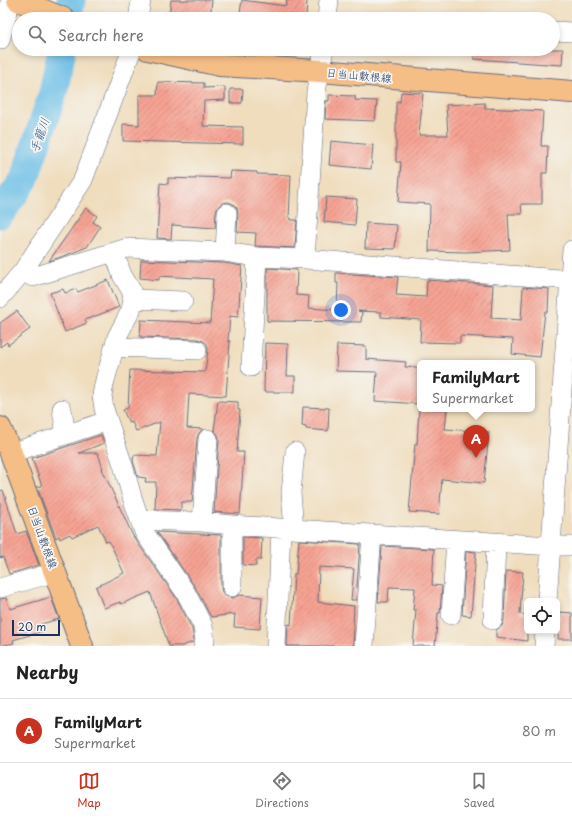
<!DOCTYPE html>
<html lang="en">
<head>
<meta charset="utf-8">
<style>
  :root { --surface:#fff; --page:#f6f6f6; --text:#222; --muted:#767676; --line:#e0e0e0; --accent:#c8321e }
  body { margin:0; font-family:"Playpen Sans","Klee One",sans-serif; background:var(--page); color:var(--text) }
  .controls { position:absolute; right:12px; bottom:12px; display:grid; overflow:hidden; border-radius:6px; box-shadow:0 2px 6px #0003 }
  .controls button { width:36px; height:36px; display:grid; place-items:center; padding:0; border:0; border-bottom:1px solid var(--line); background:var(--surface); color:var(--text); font:20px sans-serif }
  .scale { position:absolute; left:12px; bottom:10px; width:48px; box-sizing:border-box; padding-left:4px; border:2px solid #1b2f5e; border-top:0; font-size:11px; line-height:14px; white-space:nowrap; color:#1b2f5e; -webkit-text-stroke:3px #f6f6f2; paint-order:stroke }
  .you { position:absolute; left:341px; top:310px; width:14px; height:14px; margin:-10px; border:3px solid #fff; border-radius:50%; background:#1a73e8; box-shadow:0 0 0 6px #1a73e833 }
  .badge { display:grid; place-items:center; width:26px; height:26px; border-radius:50%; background:var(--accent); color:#fff; font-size:13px; font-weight:700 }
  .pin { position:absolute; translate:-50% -33px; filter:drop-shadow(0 1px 2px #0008) }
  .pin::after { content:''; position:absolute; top:21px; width:14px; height:12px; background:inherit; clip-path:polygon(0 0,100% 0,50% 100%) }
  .popup { position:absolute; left:417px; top:360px; width:118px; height:52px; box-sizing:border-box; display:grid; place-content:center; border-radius:6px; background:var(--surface); filter:drop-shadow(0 1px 3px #0005); font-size:13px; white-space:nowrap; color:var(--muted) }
  .popup b { font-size:15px; color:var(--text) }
  .popup::after { content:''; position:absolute; left:50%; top:100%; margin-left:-8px; border:8px solid transparent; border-top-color:var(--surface) }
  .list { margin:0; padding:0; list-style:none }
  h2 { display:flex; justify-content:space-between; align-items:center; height:52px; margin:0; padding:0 16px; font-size:17px }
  h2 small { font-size:13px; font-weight:400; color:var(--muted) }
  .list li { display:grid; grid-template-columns:26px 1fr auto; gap:12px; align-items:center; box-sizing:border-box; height:64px; padding:0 16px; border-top:1px solid var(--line) }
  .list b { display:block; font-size:15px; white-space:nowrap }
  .list p { margin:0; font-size:13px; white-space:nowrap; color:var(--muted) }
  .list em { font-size:13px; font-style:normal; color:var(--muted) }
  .icon { flex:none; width:22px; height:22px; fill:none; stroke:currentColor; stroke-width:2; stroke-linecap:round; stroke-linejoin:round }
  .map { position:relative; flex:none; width:572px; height:646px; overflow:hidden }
  .search { position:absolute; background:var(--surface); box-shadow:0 2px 6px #0003; left:12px; right:12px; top:12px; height:44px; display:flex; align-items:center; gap:10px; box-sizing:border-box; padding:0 14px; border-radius:22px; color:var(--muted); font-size:15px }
  .sheet { height:116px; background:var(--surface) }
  nav { display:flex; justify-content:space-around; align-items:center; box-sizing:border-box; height:56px; border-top:1px solid var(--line); background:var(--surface); font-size:11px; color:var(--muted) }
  nav a { display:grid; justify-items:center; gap:2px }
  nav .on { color:var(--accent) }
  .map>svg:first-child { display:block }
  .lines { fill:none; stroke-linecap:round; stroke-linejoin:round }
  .river { stroke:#6abee6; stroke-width:29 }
  .building { fill:url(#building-hatch) }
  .minor-casing { stroke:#666c7f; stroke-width:20 }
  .major-casing { stroke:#666c7f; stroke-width:24 }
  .minor { stroke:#fff; stroke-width:19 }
  .major { stroke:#f6be87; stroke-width:22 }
  .labels { text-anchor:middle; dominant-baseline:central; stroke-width:3.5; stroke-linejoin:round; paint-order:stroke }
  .street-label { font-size:11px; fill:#1b2f5e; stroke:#f6f6f2 }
  .water-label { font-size:12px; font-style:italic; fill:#335a87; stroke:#f6f6f2 }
</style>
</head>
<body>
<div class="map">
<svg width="572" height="646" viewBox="0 0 572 646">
  <defs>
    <pattern id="building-hatch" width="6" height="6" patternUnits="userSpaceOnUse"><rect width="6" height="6" fill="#f7a393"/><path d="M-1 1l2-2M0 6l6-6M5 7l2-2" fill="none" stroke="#c7857b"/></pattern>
  </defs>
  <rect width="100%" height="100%" fill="#f6f6f2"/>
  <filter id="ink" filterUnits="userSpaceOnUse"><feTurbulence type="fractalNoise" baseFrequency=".025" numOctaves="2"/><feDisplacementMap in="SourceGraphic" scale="8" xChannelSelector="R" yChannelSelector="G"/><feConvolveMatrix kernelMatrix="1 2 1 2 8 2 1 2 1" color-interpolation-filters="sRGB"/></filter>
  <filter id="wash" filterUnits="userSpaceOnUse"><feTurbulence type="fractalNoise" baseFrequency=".012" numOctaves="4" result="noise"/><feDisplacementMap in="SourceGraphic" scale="16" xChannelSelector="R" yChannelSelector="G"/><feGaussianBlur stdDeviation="0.9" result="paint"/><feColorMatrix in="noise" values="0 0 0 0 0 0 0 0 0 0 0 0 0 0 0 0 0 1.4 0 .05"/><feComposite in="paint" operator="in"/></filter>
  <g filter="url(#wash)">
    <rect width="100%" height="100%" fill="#f0ddbd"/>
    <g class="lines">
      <path class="river" d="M67,19L71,0
        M0,214L24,180L53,93L62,49"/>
    </g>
    <g id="blocks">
      <path class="building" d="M171,0H212L210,19L169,18Z
        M242,0L286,6L287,0H307L306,19L273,18V19H239Z
        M474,49H563L562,65L474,59Z
        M158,82L204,83V88L225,87V100L204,101L203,126L243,127V144L123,141V124L139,125V95H157Z
        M230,89H243L242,103H230Z
        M401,92L423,93L419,135H448L446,105L485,103V108L543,111L541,146H548L547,173H542V204H521L522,214H508L510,250L466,252L429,251L430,204L398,202L401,162H396V101L400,102Z
        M329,95L355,96V100L377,101L375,121L325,119L326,101H329Z
        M331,141L373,145L371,169L329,165Z
        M231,171L257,172V174L291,175L289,218H291V220H297L295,248L255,246L256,233L237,232L238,214L237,208L233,204L228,202L222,203L218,207L216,212L215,228L172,225L171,239L157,238L160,183L168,184V178L196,179V177L230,178Z
        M326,197L357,199L355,225L324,222Z
        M86,208L97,216L93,222L100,227L87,247L72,253L49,261Z
        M366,223L397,225L395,249L365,248Z
        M141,260L224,263L242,266L238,317L230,316L228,341H230L226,396L189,394L187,428L203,429L199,433L197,438L192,502H181V510L155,509L156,482H145L146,478L138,477L133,461L134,455L157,456L160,422L136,431L132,422L129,423L123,410L128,408L130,370L205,372L208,350L207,344L203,341L197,339L140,337L141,320L210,323L213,279L159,276V280L140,278Z
        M267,268L297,270L296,295L309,296L308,308L337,310L338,283H336V273L398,277L396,295L426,297L427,280L493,285L491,318L521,320L523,287L549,289L548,312H545L540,357L512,354L513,339L460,336V343L420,342L421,320L381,317V312L358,311L362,312L361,322L267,321Z
        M108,280L119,307L85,320L87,323L65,332L50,293L63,289L65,293L76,289L78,292Z
        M17,311L30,329L8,345L7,342L0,347V323Z
        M265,343L288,344L287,376H295V392H264Z
        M337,345L366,346V359L406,362L405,367L420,368V404L375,401L377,372L336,371Z
        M218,401L238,402V410H240L237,452H244L240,514L214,512L219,440L218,435L214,430Z
        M303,407L329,408L328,431L306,429V427L302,426Z
        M419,409H447L445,429L489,432L484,483L442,479L439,514L409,512L415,444H417Z
        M101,435L104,443L79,453H98L103,469H102L133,536L177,599L192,629L194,640L193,642L182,646H169L150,592L121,604L120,602L104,608L96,587L124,573L109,541L106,542L98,525L72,537L70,534L60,539L59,536L56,538L37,487L42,486L32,458Z
        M3,490L17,534L26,531L39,565L9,574L3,557L0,558V491Z
        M157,532L221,535V587L222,592L226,596L232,598L239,595L262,597L260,629L234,627L235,614L211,617L195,587Z
        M243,537L262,538L261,560H256V566L243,565Z
        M299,540L360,544L356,600H351L354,569L319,567L318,602L354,606L353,627H354L353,646H287L288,624L291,625L294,574H296Z
        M382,546L434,549L432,585L442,586L440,613H438L435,646H413L416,610H413L415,588L389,587L388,602H378Z
        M466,551L476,552L471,616L462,615Z
        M506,571L523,572L520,614L527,615V641L496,637V630L502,626L504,620Z
        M51,597L59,619L41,624L43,631L13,640L14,643L0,646V599L6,598L10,609Z
        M560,612L572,613V639H558Z"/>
    </g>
  </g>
  <g filter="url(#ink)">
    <use href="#blocks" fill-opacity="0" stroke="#666c7f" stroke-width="1"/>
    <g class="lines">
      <defs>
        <path id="minor" d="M138,19L141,0
          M327,19L329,0
          M553,31L572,32
          M0,40L11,0
          M114,252L122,275L131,290L133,299L131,310L117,337L110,363L105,380L102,395L104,409L123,465L132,497L144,532L186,593L203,626L205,641L203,646
          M225,252L227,213
          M305,259L316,92L324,49
          M23,271L33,277L127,248L225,252L257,257L305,259L572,280
          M0,298L23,271L83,180L132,49
          M133,299L183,301
          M114,347L197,350
          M251,367L257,257
          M62,409L66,435
          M11,453L107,421
          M140,520L202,522L232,525L551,546H572
          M202,522L208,439
          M294,529L291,493L295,452
          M232,587V525
          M0,588L56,572
          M547,601L572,250
          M451,615L456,540
          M493,620L496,543
          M276,646L281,529
          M364,646L372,534
          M544,646L545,631"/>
        <path id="major" d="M18,0L64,19
          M148,49L220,65L320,71L572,92
          M0,428L11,453L82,646"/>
      </defs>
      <use href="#minor" class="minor-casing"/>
      <use href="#major" class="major-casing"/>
      <use href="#minor" class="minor"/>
      <use href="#major" class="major"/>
    </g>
  </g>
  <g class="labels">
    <g class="street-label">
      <text transform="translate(359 75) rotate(5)">日当山敷根線</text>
      <text transform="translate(43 537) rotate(70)">日当山敷根線</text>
    </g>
    <g class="water-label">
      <text transform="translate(39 135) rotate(-71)">手籠川</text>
    </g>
  </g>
</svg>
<div class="controls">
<button><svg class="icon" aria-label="locate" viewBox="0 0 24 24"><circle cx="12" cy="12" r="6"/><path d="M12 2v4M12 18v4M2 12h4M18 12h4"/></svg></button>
</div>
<div class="scale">20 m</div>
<div class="you"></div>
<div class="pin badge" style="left:476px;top:458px">A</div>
<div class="popup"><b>FamilyMart</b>Supermarket</div>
<div class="search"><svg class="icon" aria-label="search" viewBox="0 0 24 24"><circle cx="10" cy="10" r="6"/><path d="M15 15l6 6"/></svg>Search here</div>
</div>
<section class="sheet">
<h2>Nearby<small></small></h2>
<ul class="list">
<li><span class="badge">A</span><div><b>FamilyMart</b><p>Supermarket</p></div><em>80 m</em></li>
</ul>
</section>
<nav>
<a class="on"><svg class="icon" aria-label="map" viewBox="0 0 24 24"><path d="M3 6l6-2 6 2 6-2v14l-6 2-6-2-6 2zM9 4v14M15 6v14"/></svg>Map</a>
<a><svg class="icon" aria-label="directions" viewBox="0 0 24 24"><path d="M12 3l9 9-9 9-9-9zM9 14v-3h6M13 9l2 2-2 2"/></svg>Directions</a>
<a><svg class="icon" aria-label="saved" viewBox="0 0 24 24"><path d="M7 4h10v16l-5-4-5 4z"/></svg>Saved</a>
</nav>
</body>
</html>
